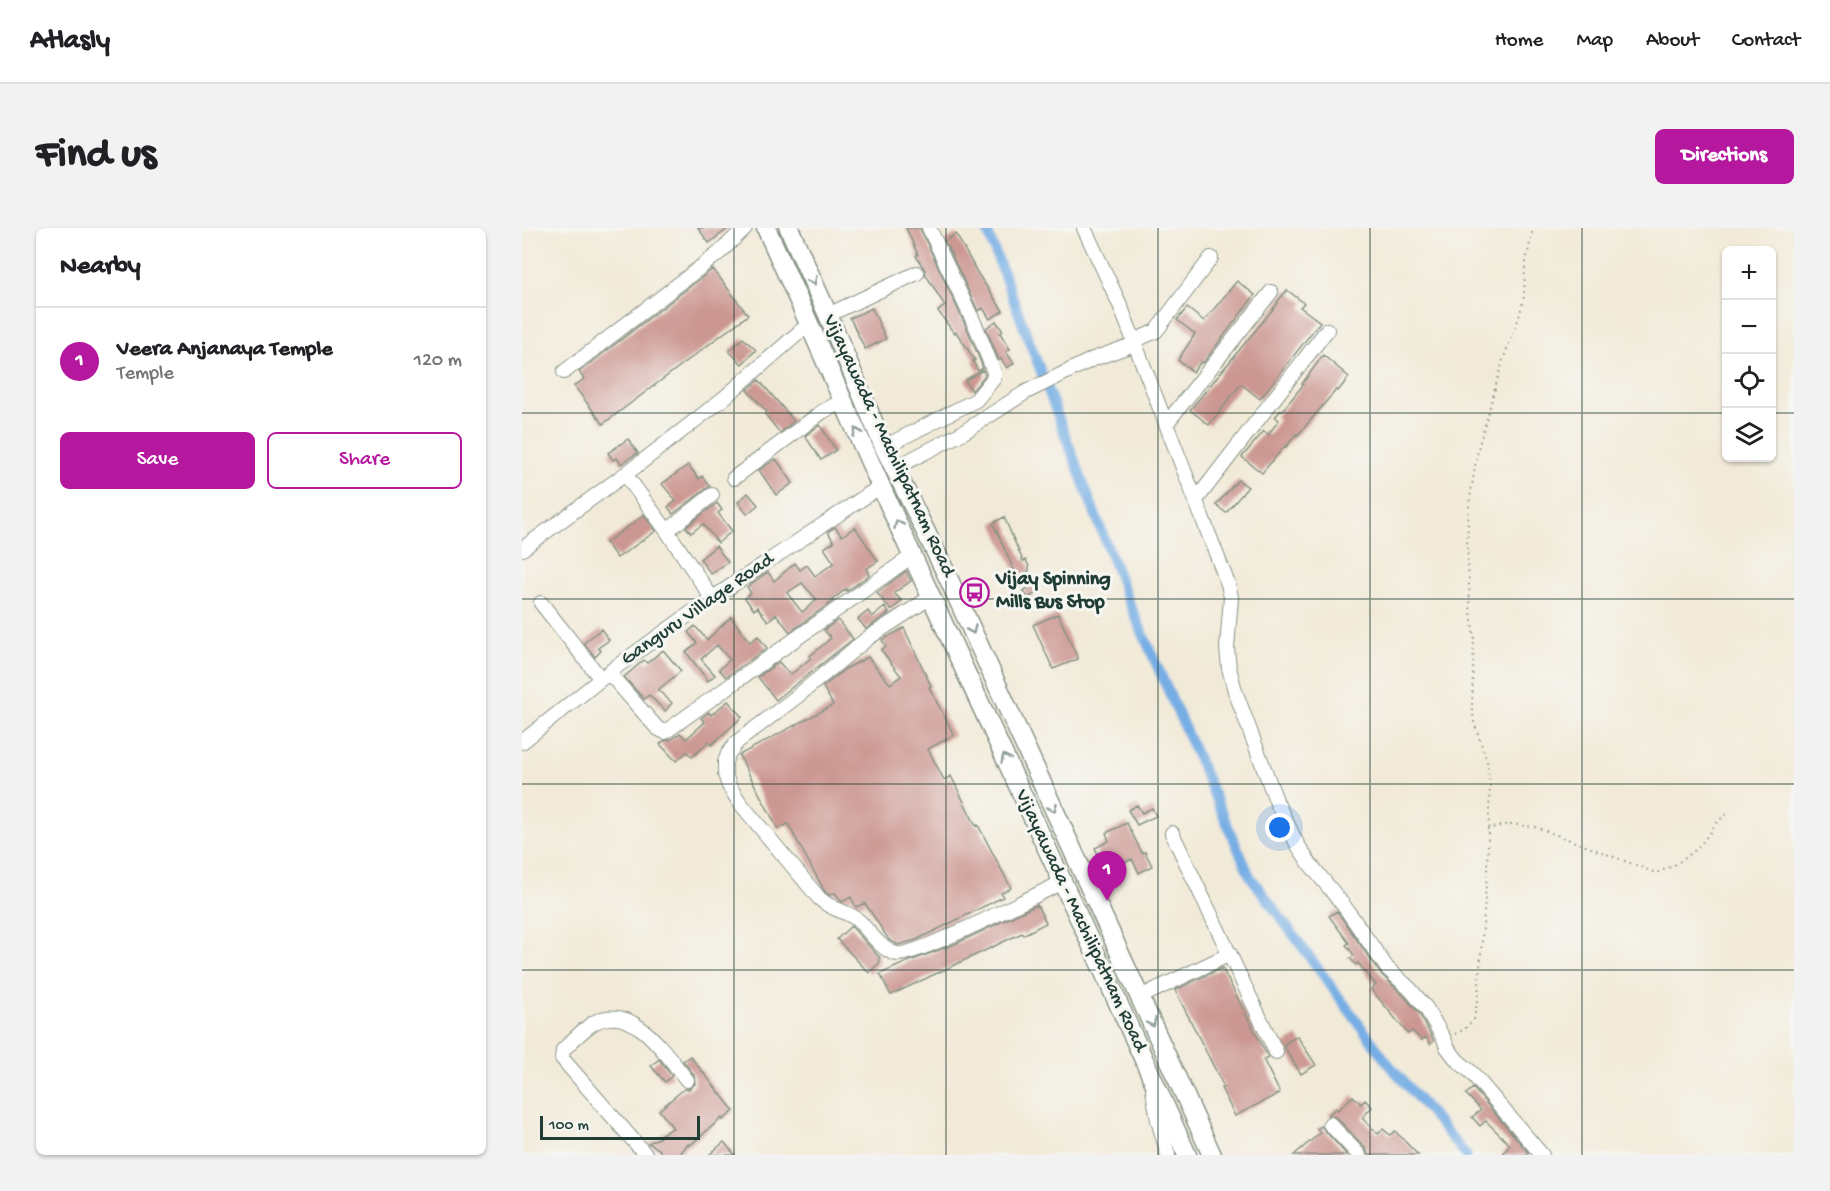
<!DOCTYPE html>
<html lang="en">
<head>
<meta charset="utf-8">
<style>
  :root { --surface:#fff; --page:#f2f2f2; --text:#202124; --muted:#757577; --line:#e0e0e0; --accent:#b5179e }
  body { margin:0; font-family:"Gochi Hand",sans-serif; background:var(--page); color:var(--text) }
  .controls { position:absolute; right:18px; top:18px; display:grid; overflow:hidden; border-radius:9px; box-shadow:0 2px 4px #0004 }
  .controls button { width:54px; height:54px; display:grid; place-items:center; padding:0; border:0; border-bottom:2px solid var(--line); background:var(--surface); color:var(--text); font:30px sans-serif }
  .scale { position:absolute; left:18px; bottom:15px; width:160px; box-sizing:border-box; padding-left:6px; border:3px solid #1f3d34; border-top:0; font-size:16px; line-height:21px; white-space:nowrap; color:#1f3d34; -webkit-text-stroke:4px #f6f6f2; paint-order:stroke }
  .you { position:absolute; left:758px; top:600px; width:21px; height:21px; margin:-15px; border:4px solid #fff; border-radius:50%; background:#1a73e8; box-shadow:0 0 0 9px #1a73e833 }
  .badge { display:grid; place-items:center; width:39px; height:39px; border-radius:50%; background:var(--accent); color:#fff; font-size:20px; font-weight:700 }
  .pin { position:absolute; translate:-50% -50px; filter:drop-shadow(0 2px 3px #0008) }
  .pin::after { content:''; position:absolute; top:32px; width:21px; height:18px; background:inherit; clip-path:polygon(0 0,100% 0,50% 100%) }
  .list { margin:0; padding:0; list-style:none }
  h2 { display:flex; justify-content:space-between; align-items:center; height:78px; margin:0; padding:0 24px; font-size:26px }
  h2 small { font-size:20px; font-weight:400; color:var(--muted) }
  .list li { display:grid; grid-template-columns:39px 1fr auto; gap:18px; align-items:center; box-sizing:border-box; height:108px; padding:0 24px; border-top:2px solid var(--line) }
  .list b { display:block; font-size:22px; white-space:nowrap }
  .list p { margin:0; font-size:20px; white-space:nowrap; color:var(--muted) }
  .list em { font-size:20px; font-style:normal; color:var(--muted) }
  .actions { display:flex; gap:12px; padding:18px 24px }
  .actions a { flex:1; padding:14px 0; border:2px solid var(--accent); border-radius:9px; text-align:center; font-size:21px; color:var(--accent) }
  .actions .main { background:var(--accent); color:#fff }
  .icon { flex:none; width:33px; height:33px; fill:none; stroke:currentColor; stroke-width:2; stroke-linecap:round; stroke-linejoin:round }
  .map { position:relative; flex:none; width:1272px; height:927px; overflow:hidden; border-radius:9px }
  header { display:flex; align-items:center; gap:36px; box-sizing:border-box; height:84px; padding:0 30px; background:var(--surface); border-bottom:2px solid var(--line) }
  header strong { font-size:28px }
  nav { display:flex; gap:33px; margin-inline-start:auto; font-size:21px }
  .intro { display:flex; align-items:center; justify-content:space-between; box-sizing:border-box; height:144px; padding:0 36px }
  h1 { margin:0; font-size:42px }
  .button { padding:15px 27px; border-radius:9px; background:var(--accent); color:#fff; font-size:21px; font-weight:700 }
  main { display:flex; gap:36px; padding:0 36px }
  aside { flex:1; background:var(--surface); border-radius:9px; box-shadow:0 2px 4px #0004 }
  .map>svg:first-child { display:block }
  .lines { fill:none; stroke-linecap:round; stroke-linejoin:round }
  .canal { stroke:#74ade4; stroke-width:10 }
  .building { fill:#cc9792; fill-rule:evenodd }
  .minor-casing { stroke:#889486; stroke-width:16 }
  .highway-casing { stroke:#889486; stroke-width:21 }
  .path { stroke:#889486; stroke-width:2; stroke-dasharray:1.5 4.5; stroke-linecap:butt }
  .minor { stroke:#fff; stroke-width:14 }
  .highway { stroke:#fff; stroke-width:18 }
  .oneway { stroke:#8f9e9a }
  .grid { fill:none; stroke:#1f3d34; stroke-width:1.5; stroke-opacity:0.55 }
  .labels { text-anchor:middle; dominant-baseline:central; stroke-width:6; stroke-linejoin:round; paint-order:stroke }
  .street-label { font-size:20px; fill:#1f3d34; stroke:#f6f6f2 }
  .poi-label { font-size:20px; font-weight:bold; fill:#1f3d34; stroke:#f6f6f2; text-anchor:start }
</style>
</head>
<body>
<header>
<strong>Atlasly</strong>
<nav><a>Home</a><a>Map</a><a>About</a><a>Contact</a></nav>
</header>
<div class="intro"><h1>Find us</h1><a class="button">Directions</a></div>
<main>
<aside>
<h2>Nearby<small></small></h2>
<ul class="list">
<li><span class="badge">1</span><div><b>Veera Anjanaya Temple</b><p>Temple</p></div><em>120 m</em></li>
</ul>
<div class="actions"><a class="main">Save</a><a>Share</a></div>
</aside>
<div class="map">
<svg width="1272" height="927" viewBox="0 0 1272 927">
  <rect width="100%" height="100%" fill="#f6f6f2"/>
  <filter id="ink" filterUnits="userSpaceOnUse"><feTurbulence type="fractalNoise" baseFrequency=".0167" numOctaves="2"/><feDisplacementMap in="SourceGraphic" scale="12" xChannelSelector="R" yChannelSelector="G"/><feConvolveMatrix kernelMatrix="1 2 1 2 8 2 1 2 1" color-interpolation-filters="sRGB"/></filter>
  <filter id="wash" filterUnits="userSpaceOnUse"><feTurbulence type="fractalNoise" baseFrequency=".008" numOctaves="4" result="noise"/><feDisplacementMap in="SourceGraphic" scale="24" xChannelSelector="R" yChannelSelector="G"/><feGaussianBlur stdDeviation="1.35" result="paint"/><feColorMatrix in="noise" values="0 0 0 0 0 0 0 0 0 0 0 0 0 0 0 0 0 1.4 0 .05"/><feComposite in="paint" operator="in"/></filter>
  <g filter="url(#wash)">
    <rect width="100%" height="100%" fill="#f2ead8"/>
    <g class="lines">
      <path class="canal" d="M464,0L606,372L728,648L865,834L944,927"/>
    </g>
    <g id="blocks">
      <path class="building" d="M176,0H207L187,15Z
        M384,0H398L447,105L461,140L456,143L451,133L453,132L434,104L432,105L416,83L423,78L404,47L403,42L394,28L396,27Z
        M434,6L456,46L481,83L468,91L461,80L456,83L423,13Z
        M191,41L226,87L81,196L52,158L62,151L57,144Z
        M715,53L733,67L681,135L679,134L671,144L656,132L673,106L655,92L665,80L682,93Z
        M765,62L782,75L778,79L798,94L738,171L719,156L687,197L668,182L756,75L755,74Z
        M350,80L364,111L343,121L328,90Z
        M474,93L481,103L478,105L488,121L484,124L492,135L485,140L479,131L477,132L464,100Z
        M221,110L234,122L220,136L207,123Z
        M801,127L827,149L816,163L814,162L776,207L774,206L764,219L763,218L740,245L720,229L742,203L746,207L757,192L753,189L759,182L760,183L781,157L780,156Z
        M461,142L463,147L450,163L443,152Z
        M237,152L272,193L258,205L243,186L245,184L225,162Z
        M298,197L314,222L299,232L283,208Z
        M106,211L116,225L99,236L95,230L91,232L86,225Z
        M254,231L271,255L254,267L237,242Z
        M166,237L177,251L180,248L188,258L151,286L146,279L154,273L140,256Z
        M716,252L726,259L704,285L694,277Z
        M226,265L236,277L225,286L216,274Z
        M195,275L200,282L196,285L210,303L196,315L181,296L169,305L164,299Z
        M122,287L134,303L95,330L84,315Z
        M482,289L501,333L504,332L507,339V343L495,349L471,295Z
        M313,299L320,308L333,299L356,333L344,341L347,347L325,363L324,361L310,372L311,373L268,404L254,386L246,393L235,379L232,382L223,370L229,365L225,359L246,344L252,353L273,335L278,342L285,337L293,348L312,335L302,320L312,314L306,304ZM280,355L295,372L280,384L265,365Z
        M194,318L206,334L189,346L178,331Z
        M384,343L389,353L372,365L380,373L369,382L355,365Z
        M514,355L518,363L506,370L501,363Z
        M363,379L367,385L344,401L336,391L346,383L350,389Z
        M536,386L556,431L531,441L511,397Z
        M209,389L218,401H217L228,414L236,408L245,420L204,449L197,441L208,432L195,417L179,431L193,447L186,453L164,424L175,415L166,404L173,398L185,412Z
        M316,392L331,411L254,472L236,449L257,434L268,447L289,430L288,428L309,410L302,402Z
        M382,400L409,458L407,459L432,507L406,521L422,552L429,548L454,598L456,597L489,660L479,665L481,669L394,712L376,717L367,712L343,675L334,679L329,669L320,674L313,665L307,667L303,664L266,596L256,601L217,527L311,477L301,459L323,441L346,429L368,456L379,448L359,422L364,419L360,412Z
        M79,401L87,412L76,420L79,423L73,429L62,415Z
        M141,422L159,443L136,462L150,475L143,483L127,467L122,471L102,449L122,432L125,435Z
        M206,473L220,489L189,517L187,514L170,529L165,524L154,533L138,516L142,513L150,511L158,505L164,511L183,494L179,490L187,484L189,487Z
        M615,577L620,585L630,580L634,588L615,597L606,582Z
        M605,595L620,625L623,624L630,638L617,645L610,631L584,643L573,620L587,613L584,605Z
        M515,677L524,695L501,707L500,705L369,767L358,746L385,734L433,716Z
        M815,683L858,745L881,767L897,785L912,813L908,816L904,809L900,812L890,803L886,806L858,772L849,761L854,757L836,735L834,737L828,730L832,727L824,717L827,715L807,688Z
        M329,698L358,730L357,731L358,734L347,745L315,711Z
        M700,740L746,829L741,831L758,865L713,888L699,860L702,859L653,762Z
        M775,808L794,837L779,846L761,817Z
        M168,828L212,883L201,892L200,890L167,918L166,916L157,927H140L137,921L126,915L137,910L139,906L151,900L137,882L162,861H167L173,856L172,847L161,833Z
        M137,831L150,848L143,854L129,838Z
        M951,860L1007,925L1005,927H980L988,917L964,893L958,898L950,889L959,882L944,866Z
        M831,868L839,876L843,872L850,879L840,890L856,906L861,901L868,907L873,903L896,927H846L844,921L815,890L806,887L814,880L816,882Z
        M799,898L825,927H772L798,905L795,901Z
        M202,914L213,927H187Z"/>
    </g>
  </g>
  <g filter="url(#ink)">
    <use href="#blocks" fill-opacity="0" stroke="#889486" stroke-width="1.5"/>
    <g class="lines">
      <defs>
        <path id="minor" d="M562,0L598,77L706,356L709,369L705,420L707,440L713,463L755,575L775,616L788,636L822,678L865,740L888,761L904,780L922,811L925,819L935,832L949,844L1020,927
          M306,87L395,45
          M612,113L634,103L689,30
          M42,144L197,25L223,0
          M644,196L749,64
          M362,219L454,172L472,150V144L455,101L407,0
          M373,240L440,205L504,164L571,131L613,116
          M103,246L145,303L190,370
          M212,250L300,184L311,178L322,176
          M674,272L805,102
          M145,303L190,267
          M0,321L117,236L202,170L288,95
          M409,369L346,410L273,470L215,514L206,526L203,534V546L207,558L218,575L297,670C310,683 324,682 337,693C347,703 360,723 375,726C394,729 515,666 541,654
          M19,375L79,451
          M87,445L135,500L143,504L390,328
          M0,514L94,439L176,380L359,258
          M650,605L754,824
          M618,769L708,726
          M631,862L636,892L646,927
          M808,896L837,927
          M124,927L44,835L40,830L41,822C51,812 61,801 73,794C112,774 144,827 165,852"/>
        <path id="highway" d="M244,0C294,109 340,219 390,327C481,527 575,726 665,927
          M267,0L306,87L362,219L423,343L690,927"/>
      </defs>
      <use href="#minor" class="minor-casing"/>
      <use href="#highway" class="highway-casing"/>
      <path class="path" d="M965,601L987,596L1014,599L1134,645C1150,639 1166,630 1178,617C1188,607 1193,592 1206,586
        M933,806L943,801L952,791L956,768L965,643L968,556L965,533L952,494L950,479L952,409L948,378L945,313L947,276L956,221L981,132L997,89L1002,69L1003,39L1011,0"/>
      <use href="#minor" class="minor"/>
      <use href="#highway" class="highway"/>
    </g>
    <defs><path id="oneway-chevron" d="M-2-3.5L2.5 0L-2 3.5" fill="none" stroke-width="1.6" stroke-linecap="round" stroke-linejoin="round" transform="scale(1.5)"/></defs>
    <g class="oneway">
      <use href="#oneway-chevron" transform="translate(291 53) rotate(65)"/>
      <use href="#oneway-chevron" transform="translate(335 204) rotate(-114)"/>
      <use href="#oneway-chevron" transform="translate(376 296) rotate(-114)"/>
      <use href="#oneway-chevron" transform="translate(450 402) rotate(66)"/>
      <use href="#oneway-chevron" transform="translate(483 530) rotate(-115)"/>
      <use href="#oneway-chevron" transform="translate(531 580) rotate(66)"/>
      <use href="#oneway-chevron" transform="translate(630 795) rotate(65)"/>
    </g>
  </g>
  <path class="grid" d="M212,0V927M424,0V927M636,0V927M848,0V927M1060,0V927M0,185H1204M1250,185H1272M0,371H1272M0,556H1272M0,742H1272"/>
  <defs>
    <symbol id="bus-ring" viewBox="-11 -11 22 22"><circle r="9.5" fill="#f6f6f2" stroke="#b5179e" stroke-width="1.5"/><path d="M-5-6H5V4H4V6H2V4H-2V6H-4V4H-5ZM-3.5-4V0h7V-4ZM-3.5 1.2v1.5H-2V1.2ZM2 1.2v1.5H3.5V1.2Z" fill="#b5179e"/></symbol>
  </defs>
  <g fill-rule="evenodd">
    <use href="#bus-ring" x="436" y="348" width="33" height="33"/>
  </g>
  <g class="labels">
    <g class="street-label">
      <text transform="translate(366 218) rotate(65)">Vijayawada - Machilipatnam Road</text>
      <text transform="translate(176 382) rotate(-35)">Ganguru Village Road</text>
      <text transform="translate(558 693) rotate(65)">Vijayawada - Machilipatnam Road</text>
    </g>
    <g class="poi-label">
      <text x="474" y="352">Vijay Spinning<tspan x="474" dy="23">Mills Bus Stop</tspan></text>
    </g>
  </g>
</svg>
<div class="controls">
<button>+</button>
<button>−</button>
<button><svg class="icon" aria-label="locate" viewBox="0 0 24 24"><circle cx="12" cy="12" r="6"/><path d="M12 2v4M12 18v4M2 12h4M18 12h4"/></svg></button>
<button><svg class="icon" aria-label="layers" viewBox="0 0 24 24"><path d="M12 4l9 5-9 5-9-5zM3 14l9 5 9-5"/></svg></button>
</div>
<div class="scale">100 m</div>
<div class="you"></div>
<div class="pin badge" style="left:585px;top:673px">1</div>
</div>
</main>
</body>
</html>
